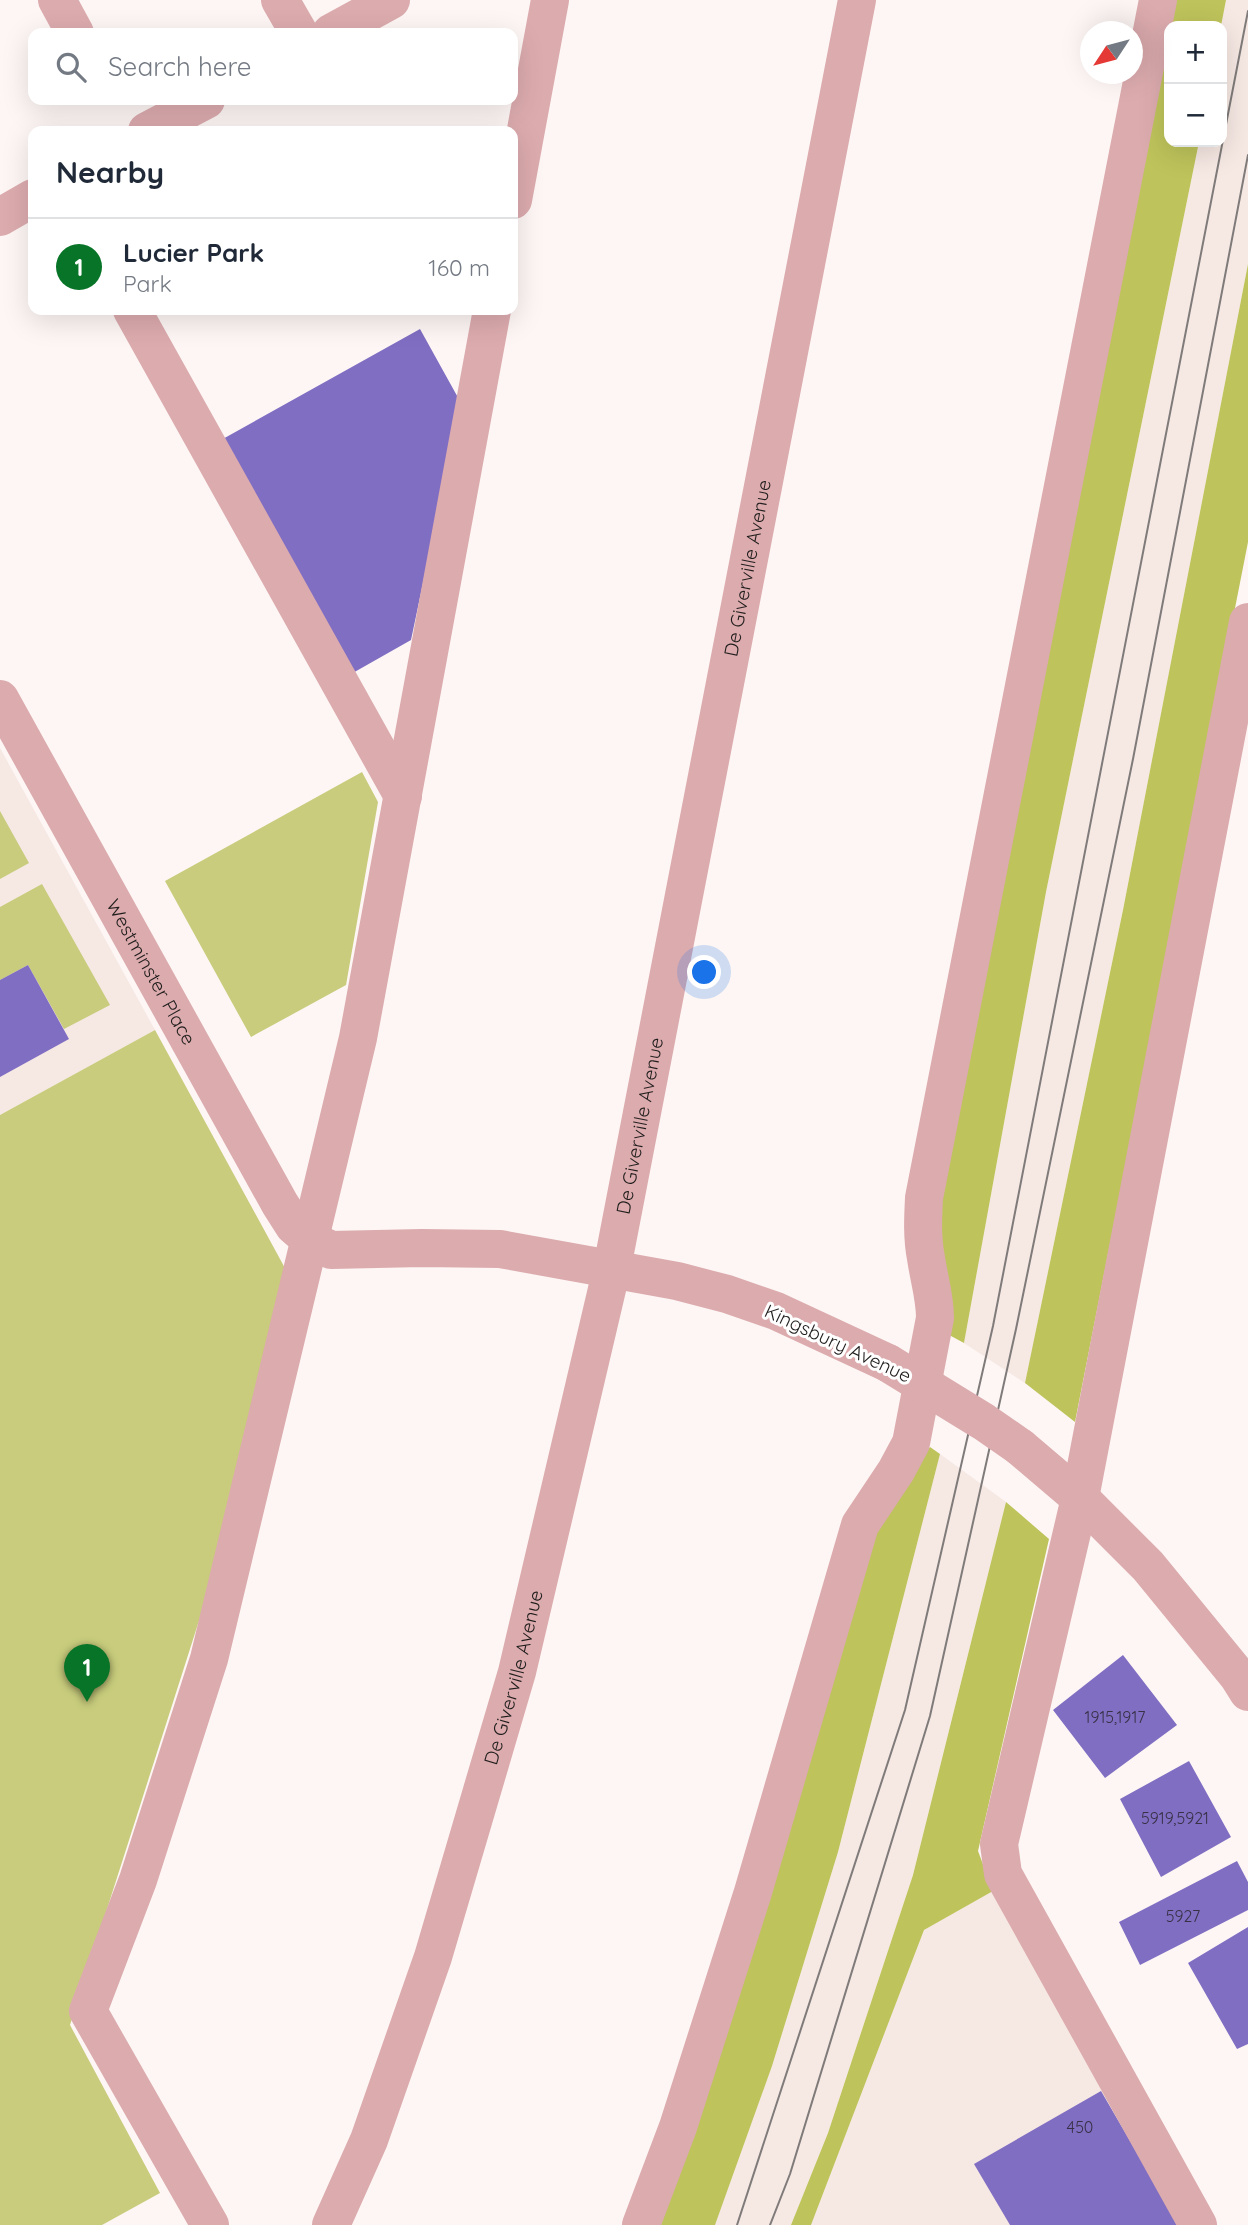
<!DOCTYPE html>
<html lang="en">
<head>
<meta charset="utf-8">
<style>
  :root { --surface:#fff; --page:#f6f6f7; --text:#1f2937; --muted:#747a83; --line:#e0e1e3; --accent:#077427 }
  body { margin:0; font-family:Quicksand,sans-serif; background:var(--page); color:var(--text) }
  .controls { position:absolute; right:21px; top:21px; display:grid; overflow:hidden; border-radius:14px; box-shadow:0 7px 28px #0002 }
  .controls button { width:63px; height:63px; display:grid; place-items:center; padding:0; border:0; border-bottom:2px solid var(--line); background:var(--surface); color:var(--text); font:35px sans-serif }
  .compass { position:absolute; left:1080px; top:21px; width:63px; height:63px; border-radius:50%; background:var(--surface); box-shadow:0 7px 28px #0002; rotate:234deg }
  .you { position:absolute; left:705px; top:973px; width:24px; height:24px; margin:-18px; border:5px solid #fff; border-radius:50%; background:#1a73e8; box-shadow:0 0 0 10px #1a73e833 }
  .badge { display:grid; place-items:center; width:46px; height:46px; border-radius:50%; background:var(--accent); color:#fff; font-size:23px; font-weight:700 }
  .pin { position:absolute; translate:-50% -58px; filter:drop-shadow(0 2px 4px #0008) }
  .pin::after { content:''; position:absolute; top:37px; width:24px; height:21px; background:inherit; clip-path:polygon(0 0,100% 0,50% 100%) }
  .list { margin:0; padding:0; list-style:none }
  h2 { display:flex; justify-content:space-between; align-items:center; height:91px; margin:0; padding:0 28px; font-size:30px }
  h2 small { font-size:23px; font-weight:400; color:var(--muted) }
  .list li { display:grid; grid-template-columns:46px 1fr auto; gap:21px; align-items:center; box-sizing:border-box; height:98px; padding:0 28px; border-top:2px solid var(--line) }
  .list b { display:block; font-size:26px; white-space:nowrap }
  .list p { margin:0; font-size:23px; white-space:nowrap; color:var(--muted) }
  .list em { font-size:23px; font-style:normal; color:var(--muted) }
  .icon { flex:none; width:38px; height:38px; fill:none; stroke:currentColor; stroke-width:2; stroke-linecap:round; stroke-linejoin:round }
  .map { position:relative; flex:none; width:1248px; height:2225px; overflow:hidden }
  .search { position:absolute; background:var(--surface); box-shadow:0 7px 28px #0002; left:28px; top:28px; width:490px; height:77px; display:flex; align-items:center; gap:18px; box-sizing:border-box; padding:0 24px; border-radius:14px; color:var(--muted); font-size:26px }
  .panel { position:absolute; background:var(--surface); box-shadow:0 7px 28px #0002; left:28px; top:126px; width:490px; height:189px; border-radius:14px }
  .map>svg:first-child { display:block }
  .built { fill:#f6e8e3 }
  .green { fill:#c8cc7c }
  .forest { fill:#bec35b }
  .building { fill:#806ec3 }
  .lines { fill:none; stroke-linecap:round; stroke-linejoin:round }
  .minor { stroke:#dcabae; stroke-width:38 }
  .tram { stroke:#7f7b7a; stroke-width:2 }
  .minor-bridge { stroke:#dcabae; stroke-width:38 }
  .labels { text-anchor:middle; dominant-baseline:central; stroke-width:6; stroke-linejoin:round; paint-order:stroke }
  .number-label { font-size:16px; fill:#373146 }
  .street-label { font-size:19px; fill:#1f1d1c; stroke:#fff }
</style>
</head>
<body>
<div class="map">
<svg width="1248" height="2225" viewBox="0 0 1248 2225">
  <rect width="100%" height="100%" fill="#fdf6f4"/>
  <path class="built" d="M1226,0H1248V264L1123,910L1025,1383L964,1343L1046,892L1199,142H1222L1221,26Z
    M0,748L155,1030L0,1115Z
    M940,1454L1006,1502L913,1875L828,2133L791,2225H715L772,2066L838,1852Z
    M993,1891L1183,2225H811L924,1930Z"/>
  <path class="green" d="M362,772L378,802L346,985L251,1037L165,881Z
    M0,811L29,863L0,879Z
    M42,884L110,1005L64,1029L28,965L0,980V907Z
    M155,1030L286,1270L204,1605L70,2025L160,2193L102,2225H0V1115Z"/>
  <path class="forest" d="M1172,0H1226L1221,26H1169V142H1199L1046,892L964,1343L951,1336L939,1208Z
    M1248,264V542L1075,1422L1025,1383L1123,910Z
    M930,1447L940,1454L838,1852L772,2066L715,2225H655L872,1531L887,1504Z
    M1006,1502L1049,1539L978,1851L993,1891L924,1930L811,2225H791L828,2133L913,1875Z"/>
  <path class="building" d="M420,329L461,403L411,640L351,674L221,440Z
    M28,965L69,1039L0,1077V980Z
    M1123,1655L1177,1725L1105,1778L1053,1710Z
    M1189,1761L1231,1837L1161,1877L1120,1799Z
    M1237,1861L1248,1882V1910L1140,1965L1119,1922Z
    M1248,1927V2044L1237,2049L1188,1963Z
    M1101,2091L1179,2225H1010L974,2164Z"/>
  <g class="lines">
    <g class="minor">
      <path d="M57,0L75,33"/>
      <path d="M280,0L299,33"/>
      <path d="M331,33L391,0"/>
      <path d="M147,131L206,100"/>
      <path d="M513,200L550,0"/>
      <path d="M0,217L33,198"/>
      <path d="M132,310L403,796"/>
      <path id="s1" d="M0,699L280,1204L294,1226L309,1239L331,1250L422,1248L500,1249L677,1281L727,1294L776,1311L888,1363"/>
      <path d="M1020,1447L1080,1498L1148,1566L1238,1676L1248,1692"/>
      <path d="M210,2225L88,2011L138,1880L209,1659L358,1038L492,310"/>
      <path id="s2" d="M331,2225L369,2140L433,1957L517,1672L612,1268L857,0"/>
      <path d="M641,2225L678,2127L753,1892L860,1525L896,1471L911,1443L935,1318C935,1297 929,1279 926,1258C922,1238 923,1218 924,1198L1158,0"/>
      <path d="M1198,2225L1003,1874L999,1844L1080,1498L1248,622"/>
    </g>
    <path class="tram" d="M737,2225L905,1710L993,1326L1248,11
      M770,2225L790,2174L930,1716L1016,1329L1133,759L1248,155"/>
    <path class="minor-bridge" d="M888,1363L984,1422L1020,1447"/>
  </g>
  <g class="labels">
    <g class="number-label">
      <text x="1115" y="1717">1915,1917</text>
      <text x="1175" y="1818">5919,5921</text>
      <text x="1183" y="1916">5927</text>
      <text x="1080" y="2127">450</text>
    </g>
    <g class="street-label">
      <text stroke="none"><textPath href="#s2" startOffset="1712">De Giverville Avenue</textPath></text>
      <text stroke="none"><textPath href="#s1" startOffset="312">Westminster Place</textPath></text>
      <text stroke="none"><textPath href="#s2" startOffset="1144">De Giverville Avenue</textPath></text>
      <text transform="translate(838 1343) rotate(25)">Kingsbury Avenue</text>
      <text stroke="none"><textPath href="#s2" startOffset="578">De Giverville Avenue</textPath></text>
    </g>
  </g>
</svg>
<div class="controls">
<button>+</button>
<button>−</button>
</div>
<svg class="compass" viewBox="-18 -18 36 36"><path d="M0-13l5 13h-10z" fill="#e53935"/><path d="M0 13l5-13h-10z" fill="#747a83"/></svg>
<div class="you"></div>
<div class="pin badge" style="left:87px;top:1702px">1</div>
<div class="search"><svg class="icon" aria-label="search" viewBox="0 0 24 24"><circle cx="10" cy="10" r="6"/><path d="M15 15l6 6"/></svg>Search here</div>
<section class="panel">
<h2>Nearby<small></small></h2>
<ul class="list">
<li><span class="badge">1</span><div><b>Lucier Park</b><p>Park</p></div><em>160 m</em></li>
</ul>
</section>
</div>
</body>
</html>
